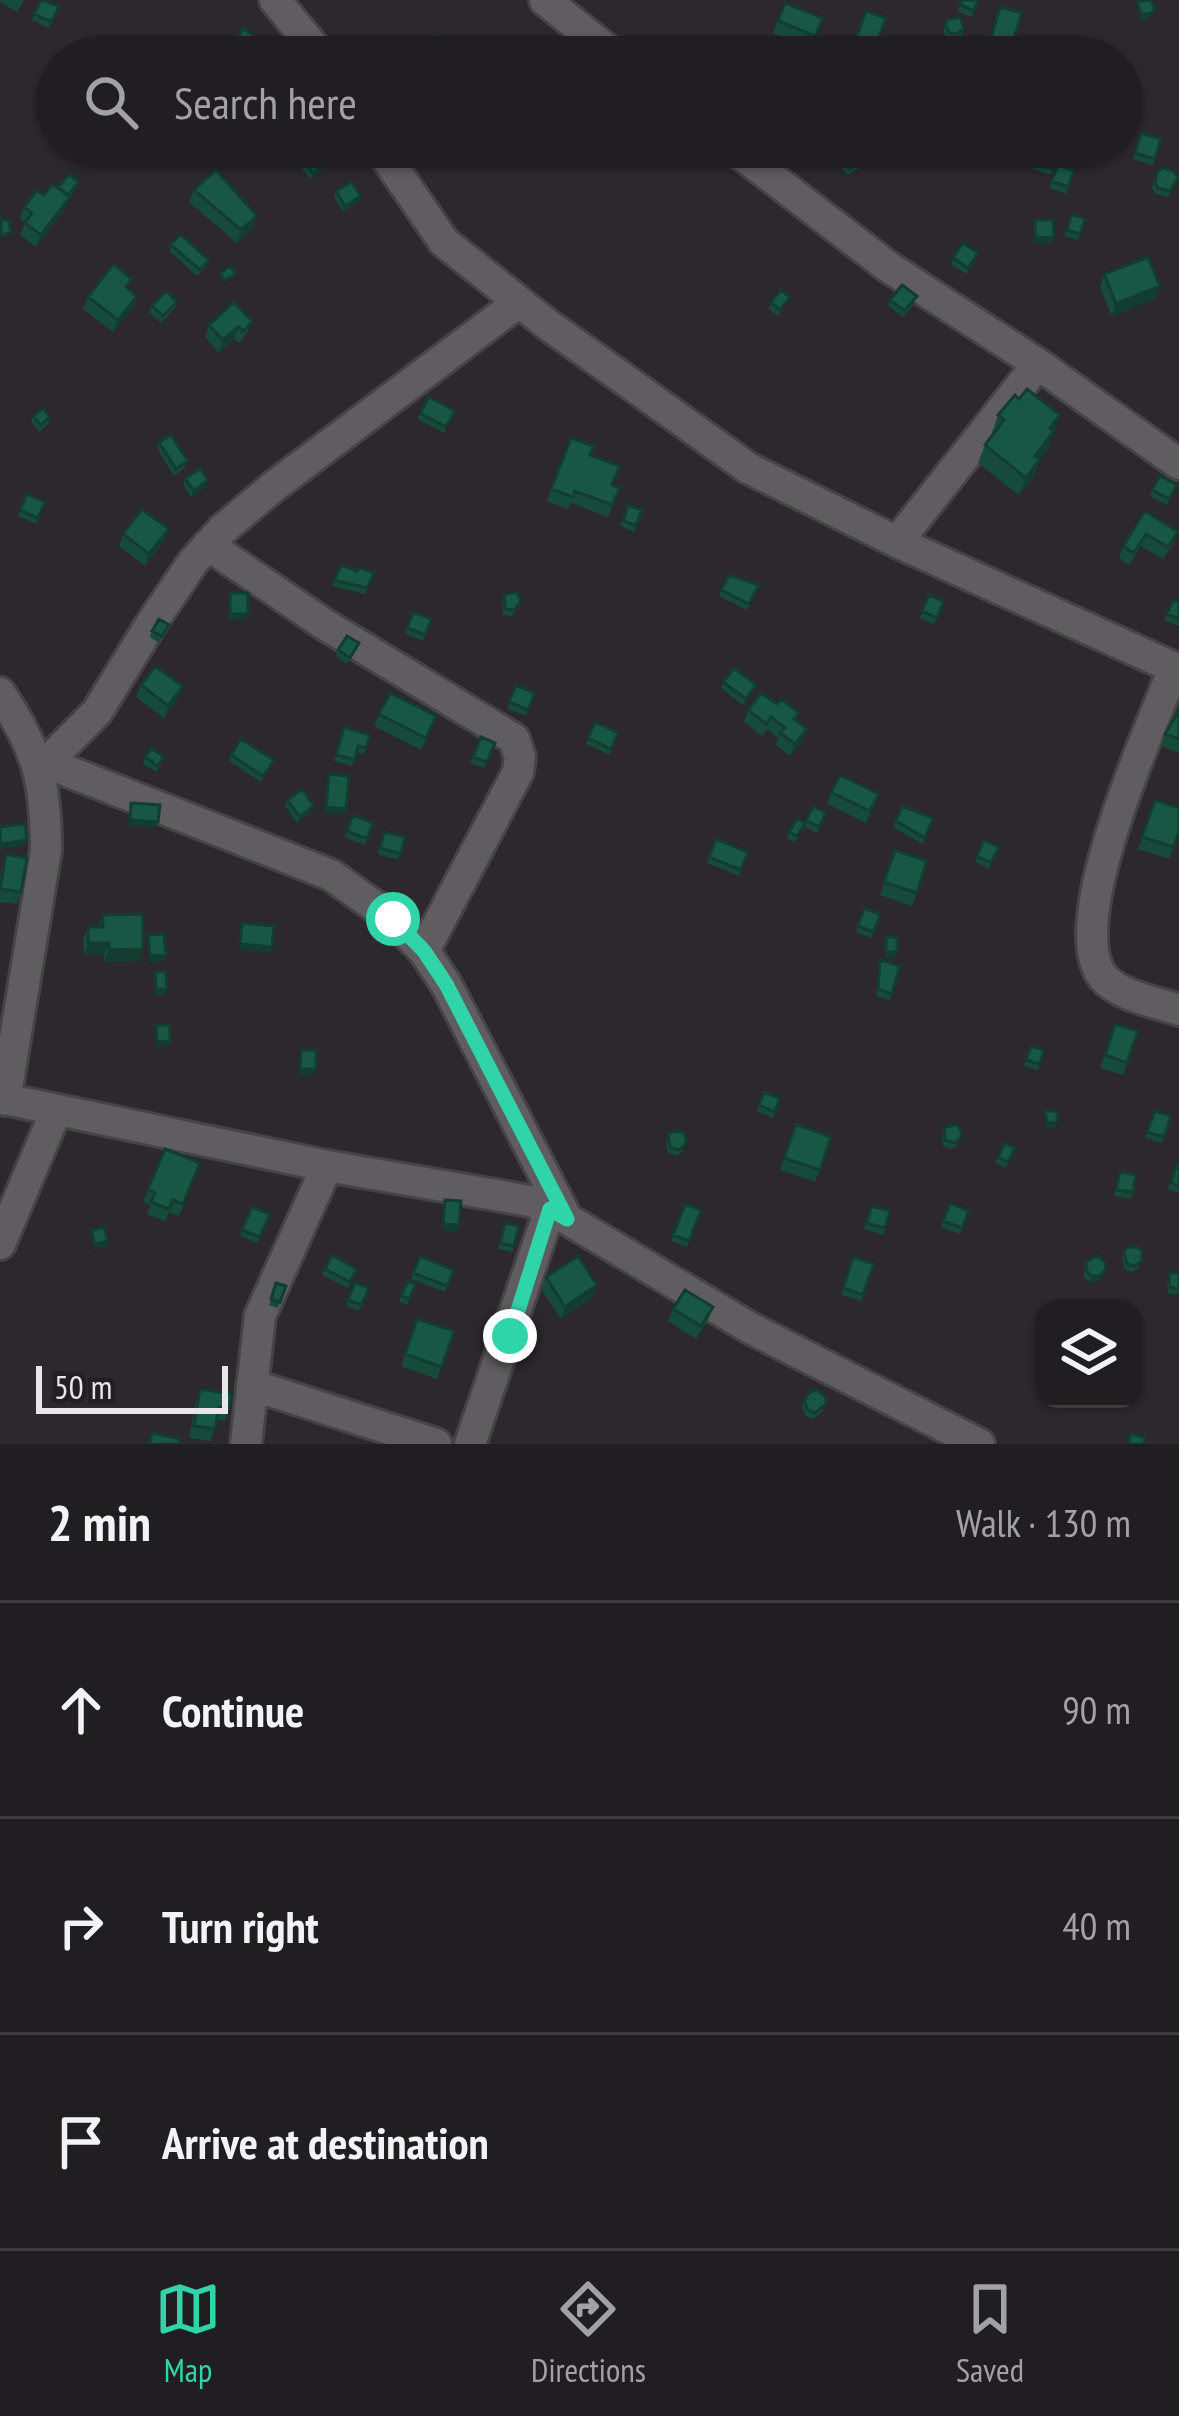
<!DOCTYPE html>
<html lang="en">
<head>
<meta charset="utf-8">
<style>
  :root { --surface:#211e22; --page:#29272a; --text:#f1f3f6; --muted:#a2a2a5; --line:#3e3c40; --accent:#30d4a9 }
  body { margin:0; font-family:"PT Sans Narrow",sans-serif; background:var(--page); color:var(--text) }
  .controls { position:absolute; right:36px; bottom:36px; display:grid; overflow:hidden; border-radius:24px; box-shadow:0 3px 9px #0004 }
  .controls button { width:108px; height:108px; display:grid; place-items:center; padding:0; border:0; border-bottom:3px solid var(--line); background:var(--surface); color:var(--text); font:60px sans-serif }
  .scale { position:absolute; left:36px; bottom:30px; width:192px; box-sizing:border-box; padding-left:12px; border:6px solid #e9e6ea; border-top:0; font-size:33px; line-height:42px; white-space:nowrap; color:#e9e6ea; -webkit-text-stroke:9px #221e23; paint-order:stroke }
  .stop { position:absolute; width:36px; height:36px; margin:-27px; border:9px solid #30d4a9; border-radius:50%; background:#fff }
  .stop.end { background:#30d4a9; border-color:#fff; box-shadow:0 3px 12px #0008 }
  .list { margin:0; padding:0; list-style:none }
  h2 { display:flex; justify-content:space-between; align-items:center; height:156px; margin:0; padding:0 48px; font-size:51px }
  h2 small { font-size:39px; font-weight:400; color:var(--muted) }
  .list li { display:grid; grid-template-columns:78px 1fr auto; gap:36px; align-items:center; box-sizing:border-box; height:216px; padding:0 48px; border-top:3px solid var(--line) }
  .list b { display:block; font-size:45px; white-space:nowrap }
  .list em { font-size:39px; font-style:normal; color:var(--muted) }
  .icon { flex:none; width:66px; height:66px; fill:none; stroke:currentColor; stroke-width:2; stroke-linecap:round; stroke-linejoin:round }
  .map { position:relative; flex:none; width:1179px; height:1444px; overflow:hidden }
  .search { position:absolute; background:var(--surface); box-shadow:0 3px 9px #0004; left:36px; right:36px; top:36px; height:132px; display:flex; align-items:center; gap:30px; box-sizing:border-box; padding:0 42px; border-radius:66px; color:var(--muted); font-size:45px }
  .sheet { height:804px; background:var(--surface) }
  nav { display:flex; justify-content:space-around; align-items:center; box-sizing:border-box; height:168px; border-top:3px solid var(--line); background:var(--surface); font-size:33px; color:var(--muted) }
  nav a { display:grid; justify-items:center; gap:6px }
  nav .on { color:var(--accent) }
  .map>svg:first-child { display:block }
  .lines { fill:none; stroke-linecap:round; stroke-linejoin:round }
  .minor-casing { stroke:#464347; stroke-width:36 }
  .minor { stroke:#5f5d60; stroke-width:30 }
  .wall { fill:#164b3b }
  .shaded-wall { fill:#123d30 }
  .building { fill:#195745; stroke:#123d30; stroke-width:3 }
  .route { stroke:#30d4a9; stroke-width:15 }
</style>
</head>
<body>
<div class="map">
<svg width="1179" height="1444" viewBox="0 0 1179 1444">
  <rect width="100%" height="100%" fill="#2c282d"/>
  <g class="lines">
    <defs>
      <path id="minor" d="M275,0L322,57
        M545,0L616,57
        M379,147L444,242L547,324L748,468L897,542L1179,670
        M732,147L887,266L1038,364L1179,464
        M897,542L1038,364
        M208,545L324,624L514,739L520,757L518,772L424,951
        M1174,668C1151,729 1061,923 1103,977C1119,996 1156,1002 1179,1010
        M0,693C38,750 46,781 46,850L5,1100
        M47,763L331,875L393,919L424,951L446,984L567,1219
        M40,769L97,712L151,624L193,562L222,530L273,487L519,302
        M0,1098L327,1166L530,1201L550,1209L752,1329L979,1444
        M0,1244L56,1111
        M252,1385L436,1444
        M246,1444L260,1316L327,1166
        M470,1444L550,1209"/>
    </defs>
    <use href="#minor" class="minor-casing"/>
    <use href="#minor" class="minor"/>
  </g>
  <path class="wall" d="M1,0H24L17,12L0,2Z
    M41,0L59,6L49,28L32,20Z
    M962,0H979L972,17L957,11Z
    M785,3L823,18L811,49L773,33Z
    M886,18L871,57H849L862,23Z
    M947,20L964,28L962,35L954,40L948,39L943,31Z
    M258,39L247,57H238L230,51L232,44Z
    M1141,133L1161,139L1153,165L1133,159Z
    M443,147H462L454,156Z
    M988,147H1015L1010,167L985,163Z
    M1041,149L1053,169L1051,175L1033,169Z
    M843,156L859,168L848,175L841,168Z
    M301,158H338L310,179L299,164Z
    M1058,165L1074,171L1066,194L1050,188Z
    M1157,172L1176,184L1168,197L1156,194L1152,188Z
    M58,187L77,188L70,196L65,209L36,247L20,235L25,223L20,219L24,207Z
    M194,190L253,228L237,243L189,202Z
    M336,191L361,196L358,202L343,212L334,197Z
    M1072,214L1085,219L1078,240L1064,236Z
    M171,245L207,266L197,276L169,251Z
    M953,258L976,260L966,274L951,264Z
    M1104,274L1160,286L1156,298L1112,316L1100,287Z
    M128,289L137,296L133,308L113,332L83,309L88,297Z
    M790,297L778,316L769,309L771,302Z
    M890,300L915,303L903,317L888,306Z
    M177,302L175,308L161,323L149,312L152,306Z
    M252,321L247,333L240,343L234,339L219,353L205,337L209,325Z
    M1019,399L1060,415L1048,449L1040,459L1034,477L1019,495L978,463L985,445L993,434L992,433L998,415Z
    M455,411L444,433L418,419L420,413Z
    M33,416L50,417L48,424L39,432L31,422Z
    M571,438L590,455L613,485L620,488L608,517L571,503L568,509L547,501Z
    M159,442L186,467L174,476L157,448Z
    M185,479L206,487L191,497L183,485Z
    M1177,485L1167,505L1150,496L1152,490Z
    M27,494L45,502L36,524L18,516Z
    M628,505L642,510L634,532L620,526Z
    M1145,511L1178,532L1173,544L1163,559L1141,546L1129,565L1119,558L1123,546Z
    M123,534L164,541L145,566L119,546Z
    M341,565L357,571L374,573L365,594L332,586Z
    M721,590L757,591L747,610L719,596Z
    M504,595L521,600L512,616L503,615L502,601Z
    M929,595L944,601L934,624L920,618Z
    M1173,600L1179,602V626L1164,620Z
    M413,612L432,619L423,641L405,634Z
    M169,625L159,643L150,637L152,631Z
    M357,649L347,664L336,656L338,650Z
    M723,682L756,685L743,705L721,688Z
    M141,685L183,686L178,698L164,718L136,697Z
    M516,685L535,693L526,716L507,709Z
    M748,710L796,721L803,741L790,756L776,745L778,738L767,729L762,736L744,722Z
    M1179,710V753L1161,746L1165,734Z
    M379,714L432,728L421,750L374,726Z
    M595,722L618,733L609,755L586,744Z
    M344,727L370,735L364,754L357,752L352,766L334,761Z
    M481,737L495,743L484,768L470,763Z
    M231,755L271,766L261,782L229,761Z
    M145,757L162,763L156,772L143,764Z
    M831,792L879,794L866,823L827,804Z
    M287,800L314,806L312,812L297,823L285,806Z
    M1155,800L1179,831L1169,859L1138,849Z
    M813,806L824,819L817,833L804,826L795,842L787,838L789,832L804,823Z
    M902,806L933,818L923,844L893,827Z
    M353,815L373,823L365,845L344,837Z
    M384,832L405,837L398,860L377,854Z
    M716,839L748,852L739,876L707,863Z
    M984,840L999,847L989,869L975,862Z
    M895,850L917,893L912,906L880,895Z
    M6,854L21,892L17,904L0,902V876Z
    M864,908L880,914L871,938L856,932Z
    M103,915L143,949L139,961L104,962V955H84L83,939L88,927H98Z
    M880,960L900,966L890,1000L876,996Z
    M1115,1024L1138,1031L1123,1075L1100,1068Z
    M1031,1046L1044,1050L1038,1070L1024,1066Z
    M764,1092L780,1098L773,1118L757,1111Z
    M1155,1111L1171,1116L1162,1143L1145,1138Z
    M796,1124L831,1137L815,1182L780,1170Z
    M944,1128L958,1145L952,1149L943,1146L942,1134Z
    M668,1135L687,1140L682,1152L677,1156L668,1153L666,1142Z
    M1005,1143L1015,1148L1006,1168L995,1163Z
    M165,1149L200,1163L179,1216L169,1212L165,1221L147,1214L150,1205L143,1202Z
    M1177,1163L1179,1164V1193L1168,1189Z
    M1120,1172L1133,1192L1131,1199L1114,1196Z
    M950,1203L969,1211L960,1234L941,1227Z
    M685,1204L701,1210L687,1247L671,1241Z
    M872,1206L890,1211L883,1235L864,1229Z
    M252,1207L270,1214L257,1243L240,1236Z
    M505,1223L514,1246L512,1252L498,1249Z
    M1124,1252L1140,1267L1132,1272L1125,1270L1122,1258Z
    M420,1256L454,1270L445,1292L411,1279Z
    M853,1257L874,1264L861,1301L841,1295Z
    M1086,1262L1104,1275L1097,1282H1090L1084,1278V1268Z
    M325,1269L355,1275L348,1288L322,1275Z
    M1179,1272V1293L1174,1295L1168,1293L1167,1280L1169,1274Z
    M546,1277L593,1297L561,1319L541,1289Z
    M408,1281L416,1284L407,1305L399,1301Z
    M355,1282L369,1288L359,1311L346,1306Z
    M276,1283L286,1286L278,1308L269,1305Z
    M713,1307L708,1320L696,1339L668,1321L673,1309Z
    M417,1319L454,1331L437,1379L401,1366Z
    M200,1389L229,1409L225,1421L217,1420L211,1441L189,1438L196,1401Z
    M804,1400L824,1410L813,1419L806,1416L802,1406Z"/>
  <path class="shaded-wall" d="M1155,9L1148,20H1139L1141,14Z
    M341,152L338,158L310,179L313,173Z
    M361,196L358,202L343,212L345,206Z
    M70,197L65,209L36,247L41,235Z
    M257,216L253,228L237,243L241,230Z
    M1054,237L1052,243L1033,244L1035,238Z
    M1160,286L1156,298L1112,316L1116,304Z
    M137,296L133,308L113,332L118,320Z
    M238,327L234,339L219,353L223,340Z
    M1060,415L1048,449L1028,473L1035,456L1050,428Z
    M1040,459L1034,477L1019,495L1026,478Z
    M208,480L206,487L191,497L194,491Z
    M169,529L164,541L145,566L149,554Z
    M230,614H248L246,620H228Z
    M183,686L178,698L164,718L168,706Z
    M807,729L803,741L790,756L795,744Z
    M314,806L312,812L297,823L300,817Z
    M326,807L346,809L344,815L323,813Z
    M130,820L158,822L156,828L127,826Z
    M27,840L24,846L0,849V844Z
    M88,943H109L104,955H84Z
    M240,944L272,947L270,953L238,950Z
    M143,949L139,961L104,962L109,950Z
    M886,952H897L895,958H884Z
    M166,955L163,961L147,962L150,956Z
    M156,989H167L165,995L154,996Z
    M170,1041L168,1047L155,1048L157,1042Z
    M300,1069H316L313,1075H298Z
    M1057,1122L1055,1128L1045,1129L1047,1123Z
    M443,1224L459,1225L457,1232L441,1230Z
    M108,1241L106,1247L92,1250L94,1244Z
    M1106,1269L1104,1275L1097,1282H1090L1092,1276Z
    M597,1285L593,1297L561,1319L565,1307Z"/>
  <path class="building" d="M41,0L59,6L52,22L34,14Z
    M962,0H978L974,11L960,5Z
    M1151,0L1155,9L1151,14H1141L1137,1Z
    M785,3L823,18L815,36L778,21Z
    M1000,7L1022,13L1008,57H985Z
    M866,11L886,18L872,55L853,47Z
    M960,17L964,28L957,34L950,33L945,25L947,20Z
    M244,28L258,39L246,55L232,44Z
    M436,36L458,57H430L423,51Z
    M1141,133L1161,139L1155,159L1135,153Z
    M321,147H337L341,152L313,173L301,158Z
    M989,147H1015L1012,161L987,157Z
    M848,149L857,150L861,162L850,168L843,162V156Z
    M1041,149L1058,156L1053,169L1035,163Z
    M1058,165L1074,171L1068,187L1052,181Z
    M1163,168L1174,171L1178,178L1170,191L1158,188L1155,182L1157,172Z
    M216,170L257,216L241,230L194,190Z
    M69,174L79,182L68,195L58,187Z
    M351,182L361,196L345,206L336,191Z
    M53,184L70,197L41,235L25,223L32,213L24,207L37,190L44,195Z
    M1072,214L1085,219L1080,234L1067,230Z
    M1,219L9,221L11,232L1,236Z
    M1035,220H1053L1054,237L1035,238Z
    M180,234L209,260L200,270L171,245Z
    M963,243L978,253L968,268L953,258Z
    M1148,257L1160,286L1116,304L1104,274Z
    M113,264L132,279L126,287L137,296L118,320L88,297Z
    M230,266L236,274L225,280L220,273Z
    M902,285L917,296L905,311L890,300Z
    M781,290L790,297L780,310L771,302Z
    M166,291L177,302L163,316L152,306Z
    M234,302L252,321L244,331L238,327L223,340L209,325Z
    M1027,389L1060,415L1050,428L1054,431L1035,456L1040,459L1026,478L985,445L1004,420L998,415L1015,395L1019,399Z
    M429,397L455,411L446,427L420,413Z
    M43,408L50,417L41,425L33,416Z
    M171,435L188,461L176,469L159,442Z
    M571,438L594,446L590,455L620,466L612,485L620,488L612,505L575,491L573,497L551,489Z
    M200,468L208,480L194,491L185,479Z
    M1160,476L1177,485L1169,499L1152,490Z
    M27,494L45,502L38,518L20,510Z
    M628,505L642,510L636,526L623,520Z
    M142,509L169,529L149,554L123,534Z
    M1145,511L1178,532L1168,547L1146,534L1134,553L1123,546Z
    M341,565L357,571L359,567L374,573L367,588L334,580Z
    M729,575L759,585L749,604L721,590Z
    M516,592L521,600L515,610L505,609L504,595Z
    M230,593H248V614H230Z
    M929,595L944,601L937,618L922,611Z
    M1173,600L1179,602V619L1167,614Z
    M413,612L432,619L425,635L407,628Z
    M159,619L169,625L162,636L152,631Z
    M347,636L359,643L350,658L338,650Z
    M155,666L183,686L168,706L141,685Z
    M734,668L756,685L746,699L723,682Z
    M516,685L535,693L528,710L509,702Z
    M390,693L436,716L426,738L379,714Z
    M761,693L777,704L781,699L799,713L794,719L807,729L795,744L780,733L785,728L771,717L766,724L748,710Z
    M1179,710V739L1165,734Z
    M595,722L618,733L611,749L588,738Z
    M344,727L370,735L366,748L358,746L355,760L336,755Z
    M481,737L495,743L487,762L473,757Z
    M241,739L274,760L263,776L231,755Z
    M151,748L164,757L158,766L145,757Z
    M329,774L349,776L346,809L326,807Z
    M840,775L879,794L870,811L831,792Z
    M302,789L314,806L300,817L287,800Z
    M1155,800L1179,808V831L1174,847L1142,837Z
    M131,803L160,805L158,822L130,820Z
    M813,806L826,813L819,827L806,820Z
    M902,806L933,818L925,838L896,821Z
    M353,815L373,823L367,839L347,831Z
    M797,819L805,823L797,836L789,832Z
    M25,824L27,840L0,844V827Z
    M384,832L405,837L401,854L380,848Z
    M716,839L748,852L741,870L709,857Z
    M984,840L999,847L991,863L977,856Z
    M895,850L927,861L917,893L884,882Z
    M6,854L27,858L21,892L0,889Z
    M864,908L880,914L874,932L858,926Z
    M143,914V949L109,950V943H88V927H103V915Z
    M242,923L274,926L272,947L240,944Z
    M164,934L166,955L150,956L148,935Z
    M886,937H897V952H886Z
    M880,960L900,966L892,994L878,989Z
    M166,971L167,989H156L155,972Z
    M1115,1024L1138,1031L1127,1063L1105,1055Z
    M156,1025H170V1041L157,1042Z
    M1031,1046L1044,1050L1040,1064L1026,1060Z
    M301,1050H316V1069H300Z
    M764,1092L780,1098L775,1112L759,1105Z
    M1045,1111H1057V1122L1047,1123Z
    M1155,1111L1171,1116L1164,1137L1147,1132Z
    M796,1124L831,1137L820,1170L784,1158Z
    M957,1124L962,1133L960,1139L954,1143L945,1140L944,1128Z
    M673,1131L683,1132L687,1140L684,1146L679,1150L670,1147L668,1135Z
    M1005,1143L1015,1148L1008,1162L998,1157Z
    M165,1149L200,1163L183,1204L173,1200L169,1209L151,1202L155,1193L148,1189Z
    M1177,1163L1179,1164V1186L1171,1183Z
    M1120,1172L1136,1175L1133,1192L1116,1190Z
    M445,1200L461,1201L459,1225L443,1224Z
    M950,1203L969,1211L962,1228L943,1221Z
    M685,1204L701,1210L689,1241L673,1235Z
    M872,1206L890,1211L885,1228L866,1223Z
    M252,1207L270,1214L260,1237L242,1230Z
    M505,1223L519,1226L514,1246L500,1243Z
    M104,1227L108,1241L94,1244L92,1230Z
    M1128,1247H1138L1142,1251V1261L1134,1266L1127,1264L1124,1252Z
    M332,1255L357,1269L350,1282L325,1269Z
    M420,1256L454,1270L447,1286L413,1273Z
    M578,1256L597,1285L565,1307L546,1277Z
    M1098,1256L1105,1262L1106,1269L1099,1276H1092L1087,1272L1086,1262Z
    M853,1257L874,1264L863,1295L843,1288Z
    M1179,1272V1288L1176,1289L1170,1287L1169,1274Z
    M408,1281L416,1284L409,1299L401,1295Z
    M355,1282L369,1288L362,1305L348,1300Z
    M276,1283L286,1286L280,1302L271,1299Z
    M685,1290L713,1307L701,1326L673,1309Z
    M417,1319L454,1331L442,1367L405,1354Z
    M200,1389L232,1394L229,1409L219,1407L215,1429L194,1426Z
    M817,1390L826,1397V1404L815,1413L808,1410L804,1400L810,1392Z
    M152,1433L180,1439L179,1444H150Z
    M1130,1434L1145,1437L1144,1444H1129Z"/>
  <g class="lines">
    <path class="route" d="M393,919L424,951L446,984L567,1219L550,1209L510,1336"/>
  </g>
</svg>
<div class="controls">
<button><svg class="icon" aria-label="layers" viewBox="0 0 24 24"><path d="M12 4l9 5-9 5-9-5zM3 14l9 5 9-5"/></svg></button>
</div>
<div class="scale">50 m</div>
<div class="stop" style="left:393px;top:919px"></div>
<div class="stop end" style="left:510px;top:1336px"></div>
<div class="search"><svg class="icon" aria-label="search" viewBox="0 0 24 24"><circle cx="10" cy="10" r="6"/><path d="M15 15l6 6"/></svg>Search here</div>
</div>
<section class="sheet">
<h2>2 min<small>Walk · 130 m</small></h2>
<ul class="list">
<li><svg class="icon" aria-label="ahead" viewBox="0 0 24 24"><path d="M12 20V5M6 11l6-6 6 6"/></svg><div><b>Continue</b></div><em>90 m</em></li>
<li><svg class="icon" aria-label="right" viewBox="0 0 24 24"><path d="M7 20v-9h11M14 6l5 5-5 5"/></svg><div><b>Turn right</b></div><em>40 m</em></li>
<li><svg class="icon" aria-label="arrive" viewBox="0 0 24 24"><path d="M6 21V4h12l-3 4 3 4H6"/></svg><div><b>Arrive at destination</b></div></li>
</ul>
</section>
<nav>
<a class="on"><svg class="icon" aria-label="map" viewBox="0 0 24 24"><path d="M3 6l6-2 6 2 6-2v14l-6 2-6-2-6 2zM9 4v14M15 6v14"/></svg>Map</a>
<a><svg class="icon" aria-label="directions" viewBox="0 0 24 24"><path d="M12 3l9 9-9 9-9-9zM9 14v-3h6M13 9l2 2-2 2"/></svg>Directions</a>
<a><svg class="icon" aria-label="saved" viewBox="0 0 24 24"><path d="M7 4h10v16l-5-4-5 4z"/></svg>Saved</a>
</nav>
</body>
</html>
